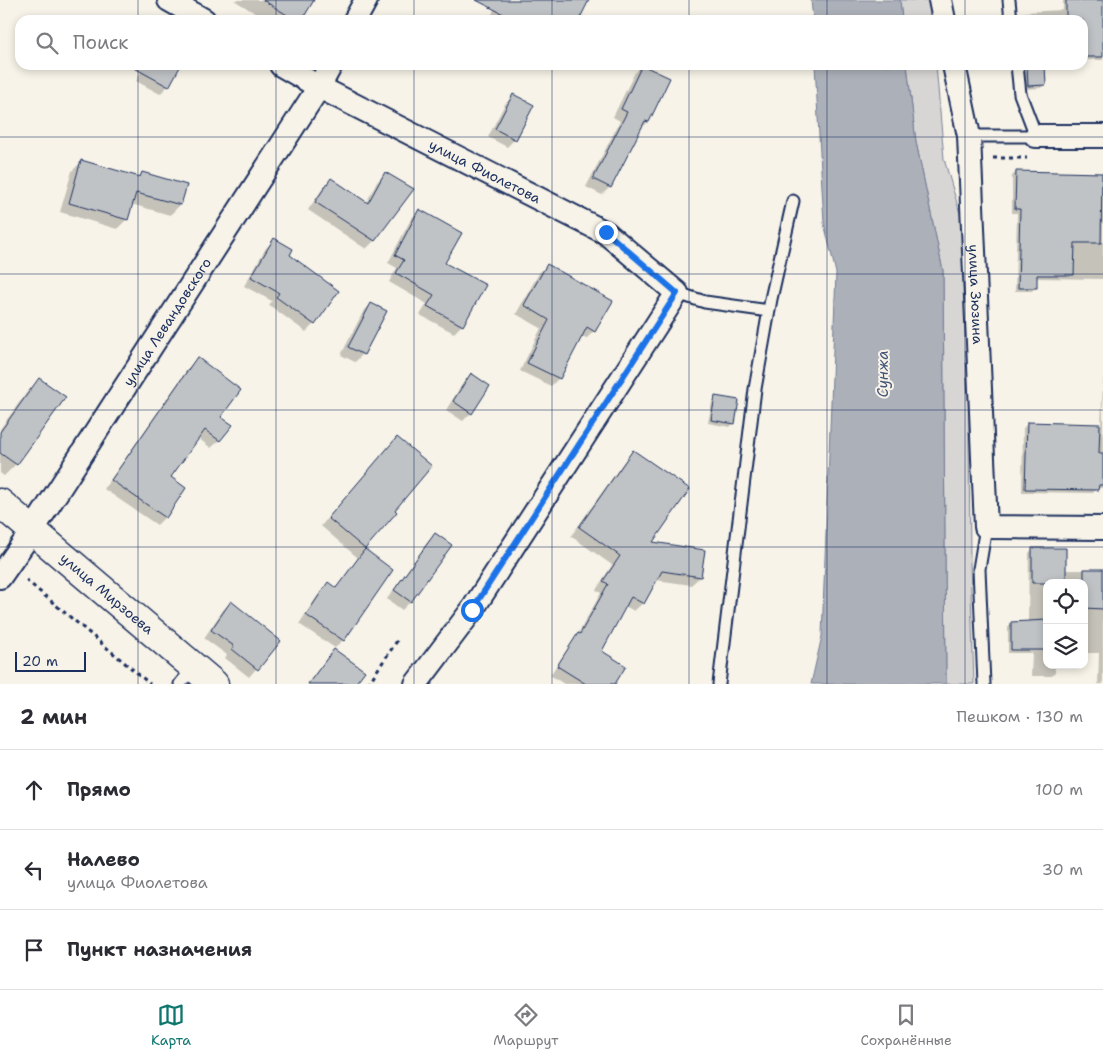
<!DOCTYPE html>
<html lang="ru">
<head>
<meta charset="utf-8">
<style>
  :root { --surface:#fff; --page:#f2f2f3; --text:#2b2b33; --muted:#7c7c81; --line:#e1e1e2; --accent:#0f766e }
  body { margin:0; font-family:"Shantell Sans",sans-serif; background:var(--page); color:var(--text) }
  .controls { position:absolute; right:15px; bottom:15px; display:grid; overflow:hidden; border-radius:10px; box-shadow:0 2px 8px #0003 }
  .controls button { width:45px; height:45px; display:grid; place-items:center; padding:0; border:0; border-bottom:1px solid var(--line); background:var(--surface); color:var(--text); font:25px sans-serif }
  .scale { position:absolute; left:15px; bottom:12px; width:71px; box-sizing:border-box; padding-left:5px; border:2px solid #1b2f5e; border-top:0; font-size:14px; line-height:18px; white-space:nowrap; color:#1b2f5e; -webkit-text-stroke:4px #f7f3e8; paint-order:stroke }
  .stop { position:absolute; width:15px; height:15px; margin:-11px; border:4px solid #1a73e8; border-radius:50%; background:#fff }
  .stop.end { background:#1a73e8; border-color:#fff; box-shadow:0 1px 5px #0008 }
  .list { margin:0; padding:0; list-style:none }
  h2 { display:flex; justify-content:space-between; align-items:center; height:65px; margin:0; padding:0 20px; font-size:21px }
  h2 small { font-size:16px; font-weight:400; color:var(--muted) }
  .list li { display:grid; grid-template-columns:32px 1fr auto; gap:15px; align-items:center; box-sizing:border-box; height:80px; padding:0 20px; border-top:1px solid var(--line) }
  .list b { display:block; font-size:19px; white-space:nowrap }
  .list p { margin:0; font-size:16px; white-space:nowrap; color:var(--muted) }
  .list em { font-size:16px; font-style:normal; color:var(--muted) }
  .icon { flex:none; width:28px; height:28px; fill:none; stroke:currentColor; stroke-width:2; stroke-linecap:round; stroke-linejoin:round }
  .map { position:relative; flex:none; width:1103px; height:684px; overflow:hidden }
  .search { position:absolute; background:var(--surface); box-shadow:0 2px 8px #0003; left:15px; right:15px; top:15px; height:55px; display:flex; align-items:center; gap:12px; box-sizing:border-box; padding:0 18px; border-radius:15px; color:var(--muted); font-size:19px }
  .sheet { height:305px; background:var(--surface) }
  nav { display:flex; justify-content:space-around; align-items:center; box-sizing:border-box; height:70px; border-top:1px solid var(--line); background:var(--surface); font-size:14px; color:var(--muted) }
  nav a { display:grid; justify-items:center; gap:2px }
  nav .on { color:var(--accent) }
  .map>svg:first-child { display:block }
  .green { fill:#d7d6d4; stroke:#798299 }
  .water { fill:#acb0b9; stroke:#727c95 }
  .shadow { fill:#0003 }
  .building { fill:#c0c3c5; stroke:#1b2f5e }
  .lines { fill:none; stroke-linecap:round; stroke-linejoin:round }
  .service-casing { stroke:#1b2f5e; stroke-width:15 }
  .minor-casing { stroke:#1b2f5e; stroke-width:26 }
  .tertiary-casing { stroke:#1b2f5e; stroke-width:31 }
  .path { stroke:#1b2f5e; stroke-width:3; stroke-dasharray:4 4; stroke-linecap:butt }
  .service { stroke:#f7f3e8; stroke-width:11 }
  .minor { stroke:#f7f3e8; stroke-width:22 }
  .tertiary { stroke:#f7f3e8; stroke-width:28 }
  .route { stroke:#1a73e8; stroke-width:6 }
  .grid { fill:none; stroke:#1b2f5e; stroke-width:1; stroke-opacity:0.55 }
  .labels { text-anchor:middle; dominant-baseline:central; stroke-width:4; stroke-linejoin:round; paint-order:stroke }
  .street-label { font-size:14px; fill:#1b2f5e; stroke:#f7f3e8 }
  .water-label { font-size:15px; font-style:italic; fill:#465679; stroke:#f7f3e8 }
</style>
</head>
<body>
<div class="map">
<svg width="1103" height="684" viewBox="0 0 1103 684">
  <rect width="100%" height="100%" fill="#f7f3e8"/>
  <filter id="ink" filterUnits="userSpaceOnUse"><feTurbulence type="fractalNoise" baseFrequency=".02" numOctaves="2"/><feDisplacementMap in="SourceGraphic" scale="10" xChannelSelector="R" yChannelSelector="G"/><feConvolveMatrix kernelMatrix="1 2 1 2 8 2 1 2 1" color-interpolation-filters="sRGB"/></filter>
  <g filter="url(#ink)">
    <path class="green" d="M900,0H929L932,20H902Z
      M907,65H936L944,159L966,234L968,290L970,562L974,684H946L943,271L916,142Z"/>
    <path class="water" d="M811,0H900L902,20H813Z
      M815,65H907L916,142L943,271L946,684H811L822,636L836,273L824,223Z"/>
    <path class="shadow" d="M234,0H313L300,20H266Z
      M499,0L577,20H489Z
      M1063,0H1102L1103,60H1083V20H1021V16L1025,12L1063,10Z
      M144,65H179L168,86L160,94L136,81Z
      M1023,65H1044L1045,84L1041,88L1024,89Z
      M642,66L668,79L648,122L640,130L610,187L602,195L586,187L620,121L613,117L634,74Z
      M513,96L515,139L507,147L488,137L505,104Z
      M81,162L138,177L142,173L185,185L180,205L170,215L131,204L127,219L117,229L60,212L72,171Z
      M1016,172L1103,173V279L1036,278L1035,287L1032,291H1015L1017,213H1012V176Z
      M385,174L412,189L374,241L366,249L308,210L323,188L331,179L366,203L377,182Z
      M419,210L443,263L462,325L454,333L420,315L427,304L389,282L397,268L388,263L411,219Z
      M274,240L288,255L338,291L314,324L306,332L269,305L272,301L244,286L266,248Z
      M547,265L594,331L586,339L581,336L559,378L551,386L520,371L541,328L516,314L539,273Z
      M371,304L363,354L355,362L341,355L363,312Z
      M197,359L219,417L220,440L211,448L198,438L169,477L165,517L157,525L104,489L189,367Z
      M471,375V413L463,421L446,410L463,383Z
      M1103,377V488H1097L1093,493L1022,492L1023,428L1027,424L1101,425Z
      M39,380L16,464L4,476L0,473V429L27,392Z
      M715,398L734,423L730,427L708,423L712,402Z
      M389,446L393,510L396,512L363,549L391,570L343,640L335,648L299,624L320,592L328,584L335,589L358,558L321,526Z
      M634,451L650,543L700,577L691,585L656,580L643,603L634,611L625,606L600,651L613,684H564L550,675L575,639L601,593L596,590L612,565L571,536L625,460Z
      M435,535L450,545L410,602L402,610L387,599L427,543Z
      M1033,549L1065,570H1100L1103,576V684H1098L1099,653H1084V583H1047V665H1055V673L1052,676H1031L1032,653H1008V627L1012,623L1028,622L1029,553Z
      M231,602L280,641L249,677L225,658L227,655L204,638L223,610Z
      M335,650L353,684H307L327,658Z"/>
    <path class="building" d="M263,0H314L302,20H295Z
      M476,0H589L579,20H515Z
      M1066,0H1103V57H1083V20H1066Z
      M129,65H181L169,87Z
      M642,65L670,78L649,122L645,121L611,188L593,179L627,112L621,109Z
      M1027,65H1045L1046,85L1028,86Z
      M513,94L534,105L516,140L495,129Z
      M81,160L140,177L142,172L187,185L181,205L136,193L128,220L69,203Z
      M1016,171L1102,173L1101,243H1075L1074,275H1037V288H1018L1020,209H1015Z
      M385,172L414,189L375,241L315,202L331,178L368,203Z
      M419,209L462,233L445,263L486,285L463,326L427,306L434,295L396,273L404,260L395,255Z
      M274,238L293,249L290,255L339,291L315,325L276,297L279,293L251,277Z
      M547,264L613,301L595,332L587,327L560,379L527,363L549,320L524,305Z
      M371,303L387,311L364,355L348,347Z
      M197,357L241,390L221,417L233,425L220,441L205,430L171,477L186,488L166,518L111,480Z
      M471,373L490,386L472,414L453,401Z
      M39,378L66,397L17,465L0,453V432Z
      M715,396L739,400L735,424L711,420Z
      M1027,422L1100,424L1099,453H1103V485H1099L1098,490L1025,489Z
      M397,437L432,466L395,510L397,512L365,549L328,518Z
      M633,450L690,489L653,542L705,550L701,577L662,571L644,604L631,597L602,651L626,666L615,684H586L557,666L578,633L580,634L608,584L603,581L620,556L579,527Z
      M435,533L452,545L411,602L394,590Z
      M1032,548H1066V583H1032Z
      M365,549L393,570L344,641L306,615L328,582L336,588Z
      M1084,569H1103V609L1084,608Z
      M231,601L281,641L258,670L232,649L234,646L211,630Z
      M1047,620V650H1011V622Z
      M334,649L365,671L355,684H308Z"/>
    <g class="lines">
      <defs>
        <path id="service" d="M1009,0L1011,20
          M969,136H1036L1020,94L1017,65
          M677,293L705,302L769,311
          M180,684L194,667
          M719,684L755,389L771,299L793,201
          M984,684L979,569L986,527"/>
        <g id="minor">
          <path d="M169,0L204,20"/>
          <path d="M940,0L944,20"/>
          <path d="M355,20L366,0"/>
          <path id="s1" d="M281,65L319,87L606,233L677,293L472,610L416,684"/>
          <path id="s2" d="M954,65L969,136L986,527L1103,528"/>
          <path d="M1036,136H1103"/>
          <path id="s3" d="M0,577L32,531L319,87L331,65"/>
        </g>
        <g id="tertiary">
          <path id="s4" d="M0,503L214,684"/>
        </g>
      </defs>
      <use href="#service" class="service-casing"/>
      <use href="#minor" class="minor-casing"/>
      <use href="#tertiary" class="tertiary-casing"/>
      <path class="path" d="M993,158H1027
        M26,580L150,684
        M368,684L399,638"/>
      <use href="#service" class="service"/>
      <use href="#minor" class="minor"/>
      <use href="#tertiary" class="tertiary"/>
    </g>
  </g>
  <g class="lines" filter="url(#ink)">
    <path class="route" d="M472,610L677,293L606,232"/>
  </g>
  <path class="grid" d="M138,0V20M276,0V20M414,0V20M552,0V20M689,0V20M827,0V20M965,0V20M138,65V684M276,65V684M414,65V684M552,65V684M689,65V684M827,65V684M965,65V684M0,137H1103M0,274H1103M0,410H1103M0,547H1103"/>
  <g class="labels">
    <g class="street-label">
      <text stroke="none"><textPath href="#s1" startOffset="230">улица Фиолетова</textPath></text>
      <text stroke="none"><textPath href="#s2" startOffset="231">улица Зюзина</textPath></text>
      <text stroke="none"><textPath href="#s3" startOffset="305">улица Левандовского</textPath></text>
      <text stroke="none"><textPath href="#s4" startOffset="140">улица Мирзоева</textPath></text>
    </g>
    <g class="water-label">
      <text transform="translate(883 374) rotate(-90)">Сунжа</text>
    </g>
  </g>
</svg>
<div class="controls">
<button><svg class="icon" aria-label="locate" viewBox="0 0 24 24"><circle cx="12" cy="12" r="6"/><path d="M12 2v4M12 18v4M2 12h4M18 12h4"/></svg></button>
<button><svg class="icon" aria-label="layers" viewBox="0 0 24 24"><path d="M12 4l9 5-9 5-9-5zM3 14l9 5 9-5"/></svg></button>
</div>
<div class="scale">20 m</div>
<div class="stop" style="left:472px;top:610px"></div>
<div class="stop end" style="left:606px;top:232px"></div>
<div class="search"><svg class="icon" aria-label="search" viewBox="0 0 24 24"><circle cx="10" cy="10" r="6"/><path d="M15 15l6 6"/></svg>Поиск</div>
</div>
<section class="sheet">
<h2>2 мин<small>Пешком · 130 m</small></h2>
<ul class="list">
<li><svg class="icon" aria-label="ahead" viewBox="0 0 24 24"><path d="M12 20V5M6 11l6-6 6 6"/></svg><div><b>Прямо</b></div><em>100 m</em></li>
<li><svg class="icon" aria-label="left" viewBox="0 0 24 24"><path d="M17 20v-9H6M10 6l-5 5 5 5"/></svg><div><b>Налево</b><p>улица Фиолетова</p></div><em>30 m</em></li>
<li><svg class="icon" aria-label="arrive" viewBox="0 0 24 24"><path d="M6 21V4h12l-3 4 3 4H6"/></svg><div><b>Пункт назначения</b></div></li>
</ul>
</section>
<nav>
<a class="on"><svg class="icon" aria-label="map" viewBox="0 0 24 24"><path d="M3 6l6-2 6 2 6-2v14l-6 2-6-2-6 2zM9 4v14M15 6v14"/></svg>Карта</a>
<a><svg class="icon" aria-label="directions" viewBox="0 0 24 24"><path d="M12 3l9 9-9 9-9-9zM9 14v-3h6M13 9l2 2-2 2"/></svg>Маршрут</a>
<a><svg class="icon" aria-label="saved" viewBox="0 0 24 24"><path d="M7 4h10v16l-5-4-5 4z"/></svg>Сохранённые</a>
</nav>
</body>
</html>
